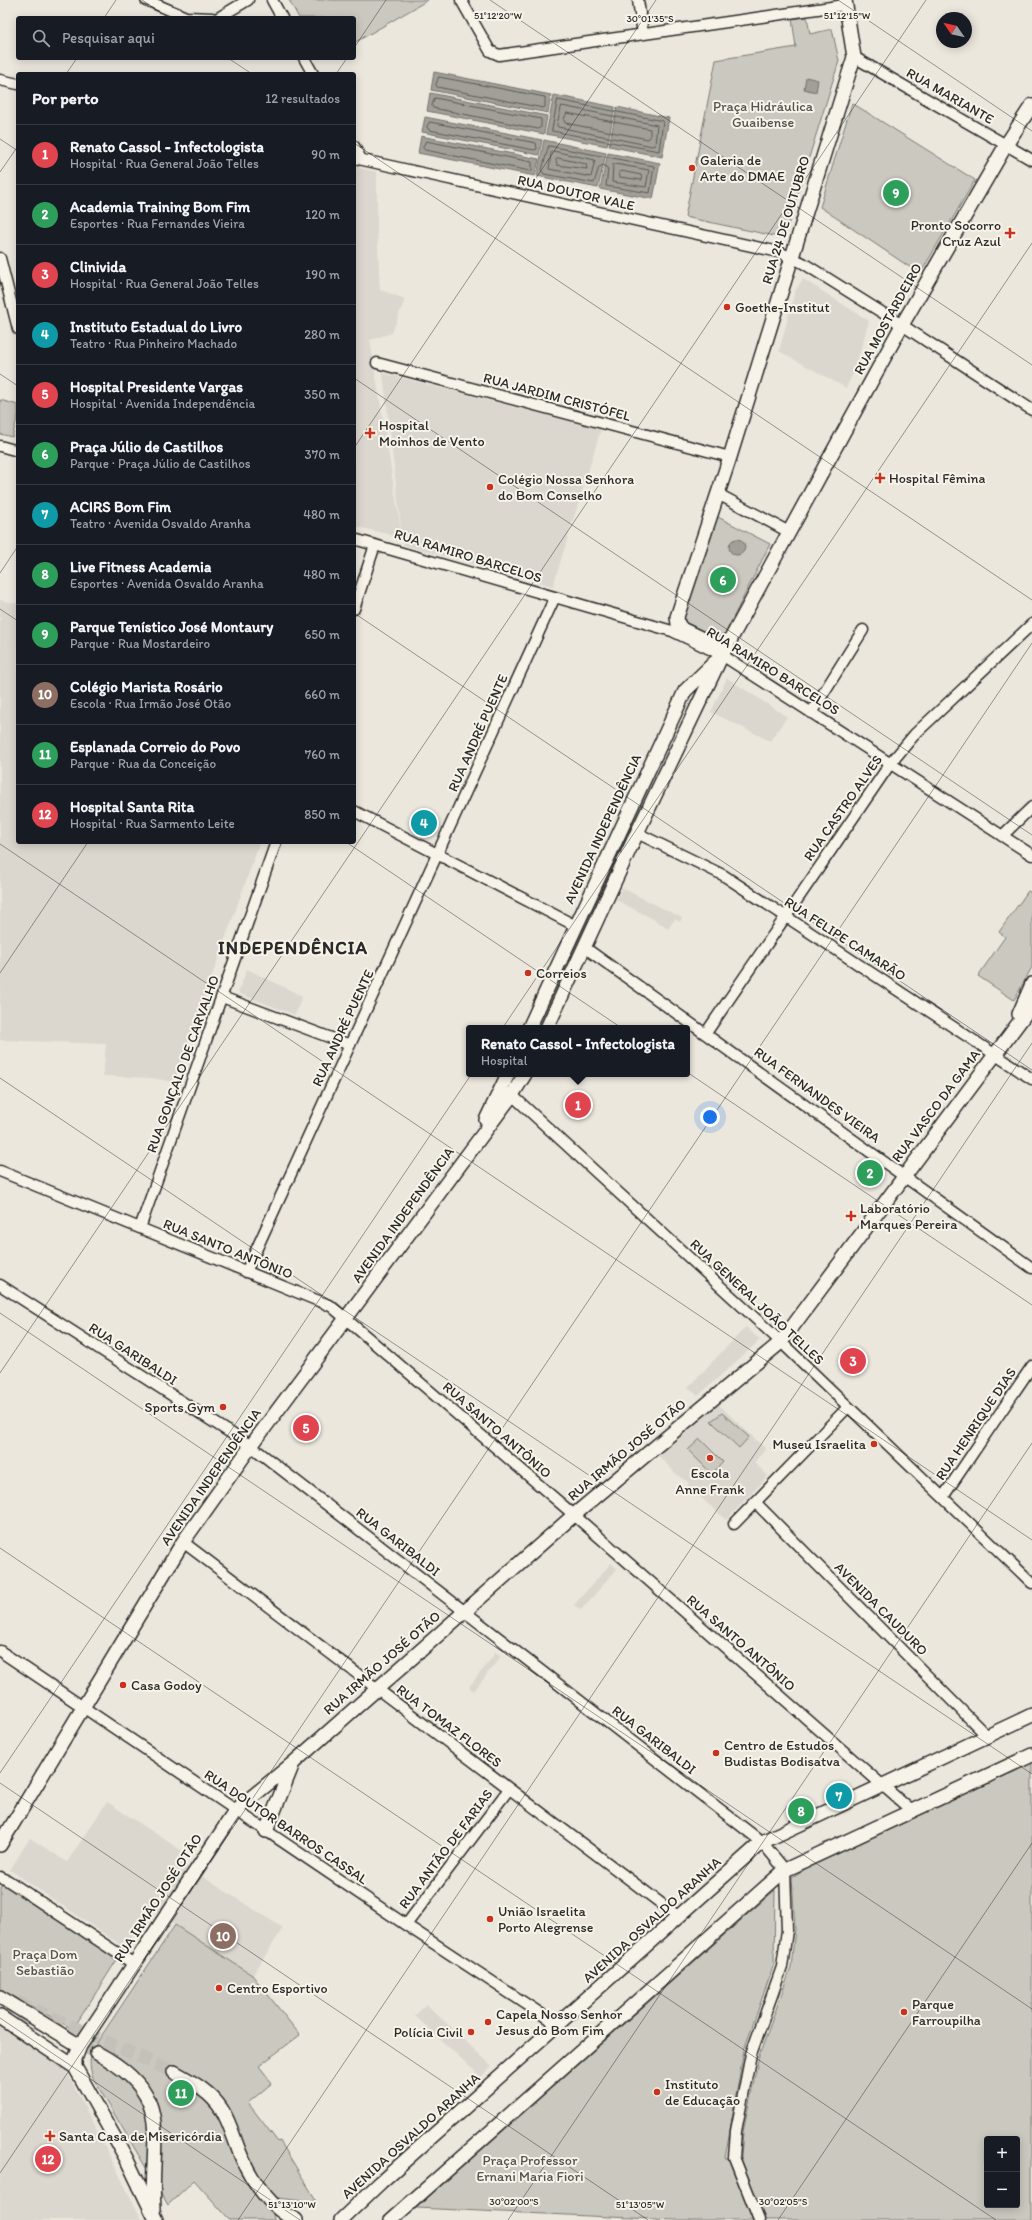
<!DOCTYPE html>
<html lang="pt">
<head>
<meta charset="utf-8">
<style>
  :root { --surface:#171b24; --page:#242831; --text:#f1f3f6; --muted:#9ea1a6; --line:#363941; --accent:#7c3aed }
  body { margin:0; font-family:Itim,sans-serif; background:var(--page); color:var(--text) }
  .controls { position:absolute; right:12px; bottom:12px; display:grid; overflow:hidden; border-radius:4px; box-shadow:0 2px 10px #0003 }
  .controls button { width:36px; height:36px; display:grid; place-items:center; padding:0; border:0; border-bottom:1px solid var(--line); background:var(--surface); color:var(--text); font:20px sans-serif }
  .compass { position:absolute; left:936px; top:12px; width:36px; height:36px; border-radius:50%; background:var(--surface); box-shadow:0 2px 10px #0003; rotate:304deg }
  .you { position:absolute; left:710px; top:1117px; width:14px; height:14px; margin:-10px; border:3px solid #fff; border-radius:50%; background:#1a73e8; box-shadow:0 0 0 6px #1a73e833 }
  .badge { display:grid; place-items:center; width:26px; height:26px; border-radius:50%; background:var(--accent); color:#fff; font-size:13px; font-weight:700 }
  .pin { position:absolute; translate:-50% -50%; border:2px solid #fff; box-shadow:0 1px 4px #0006 }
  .popup { position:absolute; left:466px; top:1025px; width:224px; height:52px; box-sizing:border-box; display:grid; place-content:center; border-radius:4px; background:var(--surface); filter:drop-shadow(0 1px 3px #0005); font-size:13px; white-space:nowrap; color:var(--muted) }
  .popup b { font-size:15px; color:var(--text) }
  .popup::after { content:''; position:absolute; left:50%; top:100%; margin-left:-8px; border:8px solid transparent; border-top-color:var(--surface) }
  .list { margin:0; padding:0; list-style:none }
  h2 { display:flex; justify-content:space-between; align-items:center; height:52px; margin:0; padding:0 16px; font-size:17px }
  h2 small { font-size:13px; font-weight:400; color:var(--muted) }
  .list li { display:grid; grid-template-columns:26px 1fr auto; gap:12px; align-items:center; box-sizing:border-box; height:60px; padding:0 16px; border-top:1px solid var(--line) }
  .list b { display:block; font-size:15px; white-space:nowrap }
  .list p { margin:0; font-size:13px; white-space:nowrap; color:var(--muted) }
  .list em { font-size:13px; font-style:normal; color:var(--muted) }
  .icon { flex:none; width:22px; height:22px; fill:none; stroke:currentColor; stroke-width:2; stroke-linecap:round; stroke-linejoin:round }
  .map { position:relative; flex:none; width:1032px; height:2220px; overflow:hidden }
  .search { position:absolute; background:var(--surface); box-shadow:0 2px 10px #0003; left:16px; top:16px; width:340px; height:44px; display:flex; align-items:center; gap:10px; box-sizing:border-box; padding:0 14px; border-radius:4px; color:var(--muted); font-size:15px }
  .panel { position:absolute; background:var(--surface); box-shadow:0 2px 10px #0003; left:16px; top:72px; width:340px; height:772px; border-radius:4px }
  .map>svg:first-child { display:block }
  .built { fill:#dbd7ce }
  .green { fill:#cbc8bf; stroke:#7b7a75; fill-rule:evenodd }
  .water { fill:#a29f98; stroke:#72716c }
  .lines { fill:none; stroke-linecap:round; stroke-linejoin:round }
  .shore { stroke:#5b5957; stroke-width:1 }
  .major-tunnel { stroke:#c5c1b9; stroke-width:13; stroke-dasharray:13 6; stroke-linecap:butt }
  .minor-casing { stroke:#2b2b2b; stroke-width:13 }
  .major-casing { stroke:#2b2b2b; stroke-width:16 }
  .minor { stroke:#f7f3e8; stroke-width:10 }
  .major { stroke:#f7f3e8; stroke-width:13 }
  .ticks { fill:none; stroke:#2b2b2b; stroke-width:1; stroke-opacity:0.45 }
  .poi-dot { fill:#c8321e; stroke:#f7f3e8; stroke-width:1.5 }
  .labels { text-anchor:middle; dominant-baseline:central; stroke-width:4; stroke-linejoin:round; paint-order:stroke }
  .street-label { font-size:14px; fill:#2b2b2b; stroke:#f7f3e8 }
  .park-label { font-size:14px; fill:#535250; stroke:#f7f3e8 }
  .poi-label { font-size:14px; fill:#2b2b2b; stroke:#f7f3e8; text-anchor:start }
  .district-label { font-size:18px; font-weight:bold; letter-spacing:1px; fill:#2b2b2b; stroke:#f7f3e8 }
  .ticks-label { font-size:10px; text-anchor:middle; fill:#2b2b2b; stroke:#f7f3e8; stroke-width:4; stroke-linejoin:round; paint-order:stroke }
</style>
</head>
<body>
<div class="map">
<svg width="1032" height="2220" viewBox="0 0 1032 2220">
  <rect width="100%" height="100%" fill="#ebe7dd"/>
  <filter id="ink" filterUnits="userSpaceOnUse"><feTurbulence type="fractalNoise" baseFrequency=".025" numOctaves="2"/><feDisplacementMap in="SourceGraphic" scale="8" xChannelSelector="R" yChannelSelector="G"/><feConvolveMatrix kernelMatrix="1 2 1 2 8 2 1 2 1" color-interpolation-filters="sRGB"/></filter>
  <g filter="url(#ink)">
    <path class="built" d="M354,167L377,172V227L380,290L405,299L392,333L370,340L402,536L383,373L601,429L553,586L404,545L403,538L354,526Z
      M803,279L869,321L854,372L846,388L779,351L795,291Z
      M0,600L18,604V842H260L174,1082L151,1078L103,1076L106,1044L0,1040Z
      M727,678L787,717L770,741L711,712Z
      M622,888L682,918L680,922L675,919L668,929L655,920L616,900Z
      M247,969L302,996L295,1015L238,993Z
      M746,1327L760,1340L698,1396L688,1387Z
      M718,1404L766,1449L754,1462L768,1476L726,1520L687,1485L689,1483L677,1475L657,1454Z
      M611,1563L617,1569L581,1610L574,1605Z
      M496,1652L501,1656L474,1691L469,1687Z
      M107,1802L187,1854L181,1863L283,1928L253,1975L300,2035L175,1924L151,1909L125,1948L10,1870L30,1838L67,1862Z
      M426,2004L492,2066L481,2077L415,2016Z
      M0,2026L65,2068L142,2220H0Z"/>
    <path class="green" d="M289,0H428L354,43V18H299Z
      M807,17L810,34L832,29L839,61L784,238L685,217L716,60L796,47L792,19Z
      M852,103L975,180L920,274L820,207Z
      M0,400L18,405V415L12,437L0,434Z
      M716,516L770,544L725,634L715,640L686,626L682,615Z
      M1028,891L1032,893V967L1014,1000L978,976L1005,937L999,932Z
      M722,1413L749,1437L739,1448L711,1421Z
      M700,1439L723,1462L712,1474L688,1450Z
      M1032,1763V2220H675L416,2208L775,1890L774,1964L744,2050L725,2158L741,2157L743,2132L759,2056L791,1968L795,1928L792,1877L807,1868ZM987,2139H1017V2205H987Z
      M6,1883L118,1958L73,2029L0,1989V1886Z
      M175,1925L252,1975L300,2035L259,2066L272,2083L248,2103L278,2142L280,2141L316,2200L310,2202L272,2197L274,2220H230L194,2180L168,2205L93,2078C89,2066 89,2058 94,2047Z"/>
    <path class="water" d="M434,72L551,95L548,113L431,90Z
      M806,77L818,80L816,92L804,89Z
      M430,93L547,116L544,134L427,111Z
      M554,95L615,107L607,146L546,134Z
      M617,107L669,118L662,157L609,146Z
      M425,117L542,140L539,155L422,132Z
      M421,136L539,159L535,176L418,153Z
      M544,140L606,153L598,188L537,176Z
      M608,153L660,163L653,199L600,189Z
      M729 547a8 8 0 1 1 16 0a8 8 0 1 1-16 0Z"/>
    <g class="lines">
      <path class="shore" d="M439,77L545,97V107L543,108L437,87L436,85Z
        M435,98L541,119V127L538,129L433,108L432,106Z
        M558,100L663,121L659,151L552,131Z
        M562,106L657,125L655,145L652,146L558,127L557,125Z
        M567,113L650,129V137L648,139L565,123L564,120Z
        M430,122L536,143L537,149L534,150L429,130L427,127Z
        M426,141L532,162V170L530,171L425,150L423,148Z
        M549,146L654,166L650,193L606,186L608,169L604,165L599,167L594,183L544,174L542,171Z
        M553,151L595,160L591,177L549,169L551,153Z
        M558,158L586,164L587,169L557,165L556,160Z
        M615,164L649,170L646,187L612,182L613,165Z
        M621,171L641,175L642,180L620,177L619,172Z"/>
      <path class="major-tunnel" d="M17,2002L174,2072
        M0,2008L37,2025
        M71,2040L97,2053"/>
      <defs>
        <path id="minor" d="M146,0L186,17L212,18
          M272,0L282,18
          M461,0L490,51L499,55L845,5
          M638,0L643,34
          M218,18L248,0
          M854,57L1032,160
          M304,58L313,74
          M0,80L18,84
          M354,146L361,159
          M354,158L779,252L803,263L902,325L1032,410
          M0,258L18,329
          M377,363L730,457
          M0,446L18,451
          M718,494L789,532
          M354,539L672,631L722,655L1032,855
          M354,609L375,545
          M811,713L863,630
          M354,811L576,926
          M637,833L723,875L1032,1079
          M1002,836L1032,807
          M584,947L1032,1268
          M222,997L350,1045
          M706,1033L890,764L915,734L1032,624
          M512,1095L781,1342L1032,1583
          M0,1171L331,1306L574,1515L913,1812
          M140,1228L276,842
          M246,1272L554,599
          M0,1285L251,1446L762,1842L785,1870L787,1930L782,1967L751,2054L736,2131L734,2157L759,2220
          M943,1497L1032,1366
          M755,1502L987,1736
          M734,1524L848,1407
          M183,1542L679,1917
          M0,1651L406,1925L558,2025
          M0,1877L7,1880L134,1964
          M406,1925L509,1789"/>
        <path id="major" d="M731,639L720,644H713L682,629L678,624L677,617L730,457L854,57L845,0
          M1019,1014L1032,984
          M529,1028L685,691L715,662
          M547,1028L637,833L722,655L902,325L1006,145L1032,105
          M486,1120L508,1074
          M266,1831L292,1766
          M0,1845L183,1542L251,1446L512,1095L525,1074
          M0,1997L80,2046
          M0,2017L75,2067L126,2158L156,2220
          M97,2053C177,2096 149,2135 154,2209
          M75,2067V2059L80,2046L236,1810L292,1764L574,1515L781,1342L1032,1005
          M174,2072C192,2082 211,2092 222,2110C231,2124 235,2143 242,2158C252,2181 272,2210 296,2220
          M341,2220L381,2182L762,1842L1032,1715
          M391,2220L785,1870L1032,1755"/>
      </defs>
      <use href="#minor" class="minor-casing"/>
      <use href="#major" class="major-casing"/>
      <use href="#minor" class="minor"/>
      <use href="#major" class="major"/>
    </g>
  </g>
  <path class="ticks" d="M142,0L169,18M490,0L1032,365M838,0L1032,131M104,18L116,0M354,48L386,0M228,58L252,74M66,74L77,58M336,74L347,58M0,139L18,151M354,143L1032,600M0,172L18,146M0,374L18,386M354,378L1032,835M354,448L656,0M0,573L18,546M0,609L18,621M354,613L1032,1070M346,842L1032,1305M0,844L1032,1540M0,973L88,842M0,1078L1032,1774M0,1313L1032,2009M0,1373L926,0M0,1548L996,2220M0,1773L1032,243M0,1783L648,2220M0,2018L300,2220M0,2173L1032,643M238,2220L1032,1043M508,2220L1032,1443M778,2220L1032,1843"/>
  <g class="poi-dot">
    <circle cx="692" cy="168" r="4"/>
    <path d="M1008 227h4v4h4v4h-4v4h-4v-4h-4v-4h4z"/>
    <circle cx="727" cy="307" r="4"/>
    <path d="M368 427h4v4h4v4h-4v4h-4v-4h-4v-4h4z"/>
    <path d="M878 472h4v4h4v4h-4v4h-4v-4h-4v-4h4z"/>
    <circle cx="490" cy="487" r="4"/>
    <circle cx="528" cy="973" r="4"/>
    <path d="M849 1210h4v4h4v4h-4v4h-4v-4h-4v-4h4z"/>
    <circle cx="223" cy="1407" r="4"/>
    <circle cx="874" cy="1444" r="4"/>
    <circle cx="710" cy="1458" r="4"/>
    <circle cx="123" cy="1685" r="4"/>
    <circle cx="716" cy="1753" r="4"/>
    <circle cx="490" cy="1919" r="4"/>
    <circle cx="219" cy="1988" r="4"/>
    <circle cx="904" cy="2012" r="4"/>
    <circle cx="488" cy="2022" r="4"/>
    <circle cx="471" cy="2032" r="4"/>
    <circle cx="657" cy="2092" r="4"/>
    <path d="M48 2130h4v4h4v4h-4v4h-4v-4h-4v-4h4z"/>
  </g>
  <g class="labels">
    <g class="street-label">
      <text transform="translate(950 96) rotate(30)">RUA MARIANTE</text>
      <text transform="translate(576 193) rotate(13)">RUA DOUTOR VALE</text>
      <text transform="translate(786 220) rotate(-73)">RUA 24 DE OUTUBRO</text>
      <text transform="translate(888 319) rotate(-61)">RUA MOSTARDEIRO</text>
      <text transform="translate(557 397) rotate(15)">RUA JARDIM CRISTÓFEL</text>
      <text transform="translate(468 556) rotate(17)">RUA RAMIRO BARCELOS</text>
      <text transform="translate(773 671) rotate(32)">RUA RAMIRO BARCELOS</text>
      <text transform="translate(478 733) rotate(-66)">RUA ANDRÉ PUENTE</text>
      <text transform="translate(843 808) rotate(-55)">RUA CASTRO ALVES</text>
      <text transform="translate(603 829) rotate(-65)">AVENIDA INDEPENDÊNCIA</text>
      <text transform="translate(845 939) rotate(33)">RUA FELIPE CAMARÃO</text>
      <text transform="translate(343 1028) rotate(-65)">RUA ANDRÉ PUENTE</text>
      <text transform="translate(183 1064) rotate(-70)">RUA GONÇALO DE CARVALHO</text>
      <text transform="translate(817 1095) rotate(36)">RUA FERNANDES VIEIRA</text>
      <text transform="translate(936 1106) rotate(-53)">RUA VASCO DA GAMA</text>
      <text transform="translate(403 1215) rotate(-54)">AVENIDA INDEPENDÊNCIA</text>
      <text transform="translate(228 1249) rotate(22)">RUA SANTO ANTÔNIO</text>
      <text transform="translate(757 1302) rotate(43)">RUA GENERAL JOÃO TELLES</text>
      <text transform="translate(133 1354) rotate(33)">RUA GARIBALDI</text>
      <text transform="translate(976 1424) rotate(-56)">RUA HENRIQUE DIAS</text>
      <text transform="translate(497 1430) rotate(41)">RUA SANTO ANTÔNIO</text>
      <text transform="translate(627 1450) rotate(-40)">RUA IRMÃO JOSÉ OTÃO</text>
      <text transform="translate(211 1477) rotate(-55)">AVENIDA INDEPENDÊNCIA</text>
      <text transform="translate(398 1542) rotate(38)">RUA GARIBALDI</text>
      <text transform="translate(881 1609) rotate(45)">AVENIDA CAUDURO</text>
      <text transform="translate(741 1643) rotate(41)">RUA SANTO ANTÔNIO</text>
      <text transform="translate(382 1663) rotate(-41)">RUA IRMÃO JOSÉ OTÃO</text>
      <text transform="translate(449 1726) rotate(37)">RUA TOMAZ FLORES</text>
      <text transform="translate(654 1740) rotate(38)">RUA GARIBALDI</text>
      <text transform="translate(286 1827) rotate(34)">RUA DOUTOR BARROS CASSAL</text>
      <text transform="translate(446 1849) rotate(-53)">RUA ANTÃO DE FARIAS</text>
      <text transform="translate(158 1898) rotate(-57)">RUA IRMÃO JOSÉ OTÃO</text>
      <text transform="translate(652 1920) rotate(-42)">AVENIDA OSVALDO ARANHA</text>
      <text transform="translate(411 2136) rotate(-42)">AVENIDA OSVALDO ARANHA</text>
    </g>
    <g class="park-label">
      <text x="763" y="106">Praça Hidráulica<tspan x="763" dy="16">Guaibense</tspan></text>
      <text x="45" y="1954">Praça Dom<tspan x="45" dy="16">Sebastião</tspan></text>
      <text x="530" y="2160">Praça Professor<tspan x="530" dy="16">Ernani Maria Fiori</tspan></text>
    </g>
    <g class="poi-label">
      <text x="700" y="160">Galeria de<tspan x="700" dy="16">Arte do DMAE</tspan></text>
      <text x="1001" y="225" text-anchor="end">Pronto Socorro<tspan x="1001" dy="16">Cruz Azul</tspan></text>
      <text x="735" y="307">Goethe-Institut</text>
      <text x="379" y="425">Hospital<tspan x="379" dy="16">Moinhos de Vento</tspan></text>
      <text x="889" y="478">Hospital Fêmina</text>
      <text x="498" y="479">Colégio Nossa Senhora<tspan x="498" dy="16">do Bom Conselho</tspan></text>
      <text x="536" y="973">Correios</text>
      <text x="860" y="1208">Laboratório<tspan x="860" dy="16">Marques Pereira</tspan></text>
      <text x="215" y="1407" text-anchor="end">Sports Gym</text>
      <text x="866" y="1444" text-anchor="end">Museu Israelita</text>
      <text x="710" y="1473" text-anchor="middle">Escola<tspan x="710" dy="16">Anne Frank</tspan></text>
      <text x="131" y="1685">Casa Godoy</text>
      <text x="724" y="1745">Centro de Estudos<tspan x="724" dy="16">Budistas Bodisatva</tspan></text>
      <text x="498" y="1911">União Israelita<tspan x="498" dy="16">Porto Alegrense</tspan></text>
      <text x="227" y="1988">Centro Esportivo</text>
      <text x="912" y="2004">Parque<tspan x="912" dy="16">Farroupilha</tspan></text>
      <text x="496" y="2014">Capela Nosso Senhor<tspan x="496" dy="16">Jesus do Bom Fim</tspan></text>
      <text x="463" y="2032" text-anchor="end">Polícia Civil</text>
      <text x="665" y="2084">Instituto<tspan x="665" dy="16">de Educação</tspan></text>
      <text x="59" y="2136">Santa Casa de Misericórdia</text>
    </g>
    <g class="district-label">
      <text x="293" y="948">INDEPENDÊNCIA</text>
    </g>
  </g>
  <g class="ticks-label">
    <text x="498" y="19">51°12'20"W</text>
    <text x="847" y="19">51°12'15"W</text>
    <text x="650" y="22">30°01'35"S</text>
    <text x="514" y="2205">30°02'00"S</text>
    <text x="783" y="2205">30°02'05"S</text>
    <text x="292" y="2208">51°13'10"W</text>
    <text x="640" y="2208">51°13'05"W</text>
  </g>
</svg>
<div class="controls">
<button>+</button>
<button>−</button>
</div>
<svg class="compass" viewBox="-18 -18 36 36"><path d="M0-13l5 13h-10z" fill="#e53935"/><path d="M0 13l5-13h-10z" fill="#9ea1a6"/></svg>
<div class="you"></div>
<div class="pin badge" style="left:578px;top:1105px;background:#e0444e">1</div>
<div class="popup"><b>Renato Cassol - Infectologista</b>Hospital</div>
<div class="pin badge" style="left:870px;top:1173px;background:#2e9e5b">2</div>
<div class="pin badge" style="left:853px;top:1361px;background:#e0444e">3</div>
<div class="pin badge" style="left:424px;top:823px;background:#0f9aa8">4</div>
<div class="pin badge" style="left:306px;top:1428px;background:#e0444e">5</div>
<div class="pin badge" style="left:723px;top:580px;background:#2e9e5b">6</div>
<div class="pin badge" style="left:839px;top:1796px;background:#0f9aa8">7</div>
<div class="pin badge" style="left:801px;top:1811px;background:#2e9e5b">8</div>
<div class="pin badge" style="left:896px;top:193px;background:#2e9e5b">9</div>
<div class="pin badge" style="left:223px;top:1936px;background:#8d6e63">10</div>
<div class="pin badge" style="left:181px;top:2093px;background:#2e9e5b">11</div>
<div class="pin badge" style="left:48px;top:2159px;background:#e0444e">12</div>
<div class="search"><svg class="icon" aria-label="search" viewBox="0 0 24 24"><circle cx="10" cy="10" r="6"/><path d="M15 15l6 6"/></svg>Pesquisar aqui</div>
<section class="panel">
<h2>Por perto<small>12 resultados</small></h2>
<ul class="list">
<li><span class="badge" style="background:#e0444e">1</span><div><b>Renato Cassol - Infectologista</b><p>Hospital · Rua General João Telles</p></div><em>90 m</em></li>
<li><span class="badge" style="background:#2e9e5b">2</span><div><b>Academia Training Bom Fim</b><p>Esportes · Rua Fernandes Vieira</p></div><em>120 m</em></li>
<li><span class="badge" style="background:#e0444e">3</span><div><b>Clinivida</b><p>Hospital · Rua General João Telles</p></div><em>190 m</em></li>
<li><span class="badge" style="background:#0f9aa8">4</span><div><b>Instituto Estadual do Livro</b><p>Teatro · Rua Pinheiro Machado</p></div><em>280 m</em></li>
<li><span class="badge" style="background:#e0444e">5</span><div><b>Hospital Presidente Vargas</b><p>Hospital · Avenida Independência</p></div><em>350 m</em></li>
<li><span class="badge" style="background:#2e9e5b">6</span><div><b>Praça Júlio de Castilhos</b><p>Parque · Praça Júlio de Castilhos</p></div><em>370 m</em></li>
<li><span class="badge" style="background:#0f9aa8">7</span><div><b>ACIRS Bom Fim</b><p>Teatro · Avenida Osvaldo Aranha</p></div><em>480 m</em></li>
<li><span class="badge" style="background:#2e9e5b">8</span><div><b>Live Fitness Academia</b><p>Esportes · Avenida Osvaldo Aranha</p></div><em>480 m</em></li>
<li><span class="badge" style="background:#2e9e5b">9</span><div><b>Parque Tenístico José Montaury</b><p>Parque · Rua Mostardeiro</p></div><em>650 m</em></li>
<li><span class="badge" style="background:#8d6e63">10</span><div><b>Colégio Marista Rosário</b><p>Escola · Rua Irmão José Otão</p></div><em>660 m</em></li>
<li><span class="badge" style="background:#2e9e5b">11</span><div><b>Esplanada Correio do Povo</b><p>Parque · Rua da Conceição</p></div><em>760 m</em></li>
<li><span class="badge" style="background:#e0444e">12</span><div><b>Hospital Santa Rita</b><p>Hospital · Rua Sarmento Leite</p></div><em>850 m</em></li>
</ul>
</section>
</div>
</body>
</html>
